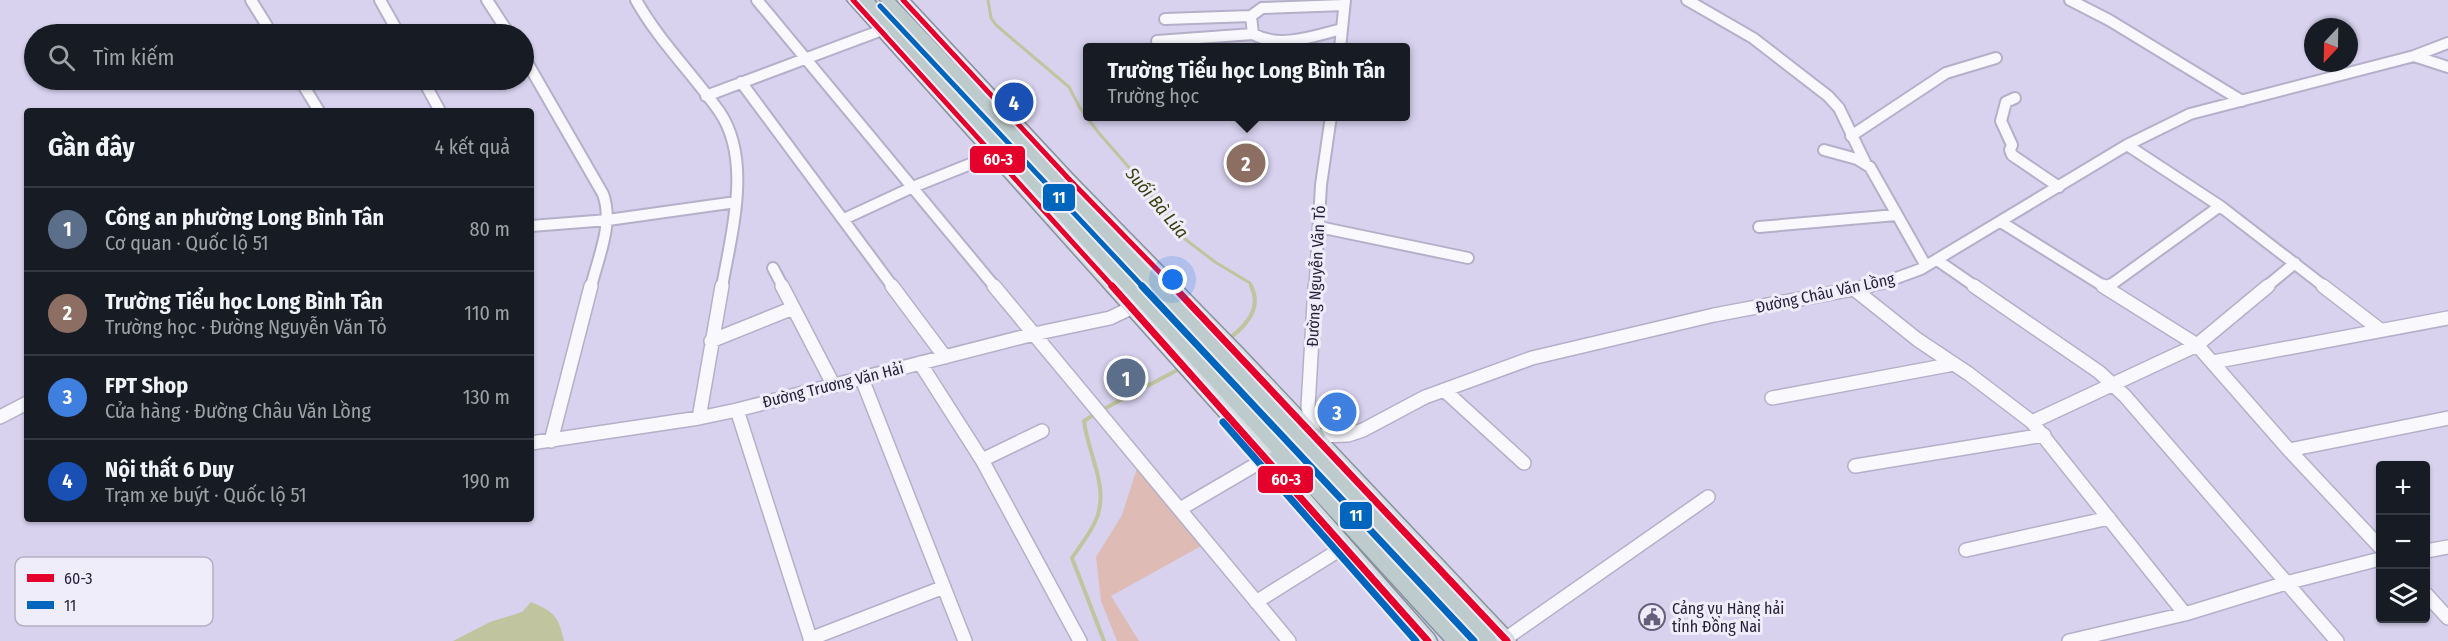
<!DOCTYPE html>
<html lang="vi">
<head>
<meta charset="utf-8">
<style>
  :root { --surface:#171b24; --page:#20242c; --text:#f1f3f6; --muted:#9ea1a6; --line:#363941; --accent:#7c3aed }
  body { margin:0; font-family:"Fira Sans Condensed",sans-serif; background:var(--page); color:var(--text) }
  .controls { position:absolute; right:18px; bottom:18px; display:grid; overflow:hidden; border-radius:6px; box-shadow:0 2px 4px #0004 }
  .controls button { width:54px; height:54px; display:grid; place-items:center; padding:0; border:0; border-bottom:2px solid var(--line); background:var(--surface); color:var(--text); font:30px sans-serif }
  .compass { position:absolute; left:2304px; top:18px; width:54px; height:54px; border-radius:50%; background:var(--surface); box-shadow:0 2px 4px #0004; rotate:202deg }
  .you { position:absolute; left:1173px; top:280px; width:21px; height:21px; margin:-15px; border:4px solid #fff; border-radius:50%; background:#1a73e8; box-shadow:0 0 0 9px #1a73e833 }
  .badge { display:grid; place-items:center; width:39px; height:39px; border-radius:50%; background:var(--accent); color:#fff; font-size:20px; font-weight:700 }
  .pin { position:absolute; translate:-50% -50%; border:3px solid #fff; box-shadow:0 2px 6px #0006 }
  .popup { position:absolute; left:1083px; top:43px; width:327px; height:78px; box-sizing:border-box; display:grid; place-content:center; border-radius:6px; background:var(--surface); filter:drop-shadow(0 2px 4px #0005); font-size:20px; white-space:nowrap; color:var(--muted) }
  .popup b { font-size:22px; color:var(--text) }
  .popup::after { content:''; position:absolute; left:50%; top:100%; margin-left:-12px; border:12px solid transparent; border-top-color:var(--surface) }
  .list { margin:0; padding:0; list-style:none }
  h2 { display:flex; justify-content:space-between; align-items:center; height:78px; margin:0; padding:0 24px; font-size:26px }
  h2 small { font-size:20px; font-weight:400; color:var(--muted) }
  .list li { display:grid; grid-template-columns:39px 1fr auto; gap:18px; align-items:center; box-sizing:border-box; height:84px; padding:0 24px; border-top:2px solid var(--line) }
  .list b { display:block; font-size:22px; white-space:nowrap }
  .list p { margin:0; font-size:20px; white-space:nowrap; color:var(--muted) }
  .list em { font-size:20px; font-style:normal; color:var(--muted) }
  .icon { flex:none; width:33px; height:33px; fill:none; stroke:currentColor; stroke-width:2; stroke-linecap:round; stroke-linejoin:round }
  .map { position:relative; flex:none; width:2448px; height:641px; overflow:hidden }
  .search { position:absolute; background:var(--surface); box-shadow:0 2px 4px #0004; left:24px; top:24px; width:510px; height:66px; display:flex; align-items:center; gap:15px; box-sizing:border-box; padding:0 21px; border-radius:33px; color:var(--muted); font-size:22px }
  .panel { position:absolute; background:var(--surface); box-shadow:0 2px 4px #0004; left:24px; top:108px; width:510px; height:414px; border-radius:6px }
  .map>svg:first-child { display:block }
  .green { fill:#debcb5 }
  .water { fill:#c0c59f }
  .lines { fill:none; stroke-linecap:round; stroke-linejoin:round }
  .stream-far1 { stroke:#c0c59f; stroke-width:3 }
  .stream { stroke:#c0c59f; stroke-width:4 }
  .minor-far1-casing { stroke:#b5afc9; stroke-width:14 }
  .minor-casing { stroke:#b5afc9; stroke-width:16 }
  .major-casing { stroke:#86919c; stroke-width:3 }
  .highway-casing { stroke:#86919c; stroke-width:3 }
  .minor-far1 { stroke:#f9f8fd; stroke-width:10 }
  .minor { stroke:#f9f8fd; stroke-width:13 }
  .major { fill:#d6dde0; fill-rule:evenodd }
  .highway { fill:#becbcd; fill-rule:evenodd }
  .bus-1-far1-casing { stroke:#f0edfb; stroke-width:9 }
  .bus-1-casing { stroke:#f0edfb; stroke-width:11 }
  .bus-2-far1-casing { stroke:#f0edfb; stroke-width:9 }
  .bus-2-casing { stroke:#f0edfb; stroke-width:11 }
  .bus-1-far1 { stroke:#e4002b; stroke-width:5 }
  .bus-1 { stroke:#e4002b; stroke-width:7 }
  .bus-2-far1 { stroke:#0065bd; stroke-width:5 }
  .bus-2 { stroke:#0065bd; stroke-width:7 }
  .labels { text-anchor:middle; dominant-baseline:central; stroke-width:6; stroke-linejoin:round; paint-order:stroke }
  .street-label { font-size:16px; fill:#28213b; stroke:#f0edfb }
  .poi-label { font-size:16px; fill:#28213b; stroke:#f0edfb; text-anchor:start }
  .water-label { font-size:18px; font-style:italic; fill:#383d09; stroke:#f0edfb }
  .key { fill:#f0edfb; stroke:#b4b0c1; stroke-width:1.5 }
  .key-label { font-size:16px; fill:#28213b }
  .line-badge { stroke:#f0edfb; stroke-width:2 }
  .badge-label { font-size:16px; text-anchor:middle; font-weight:bold; fill:#fff }
</style>
</head>
<body>
<div class="map">
<svg width="2448" height="641" viewBox="0 0 2448 641">
  <rect width="100%" height="100%" fill="#d8d2ef"/>
  <path class="green" d="M1138,465L1203,545L1111,596L1139,641H1117L1101,601L1096,557L1122,515Z"/>
  <path class="water" d="M531,602C553,611 559,616 564,641H453L490,622L522,612Z"/>
  <g class="lines">
    <path class="stream-far1" d="M988,0L991,18L996,25L1069,87L1080,108L1098,132L1133,172L1185,239L1215,262L1250,283L1252,287"/>
    <path class="stream" d="M1227,340C1244,328 1263,309 1251,286
      M1102,410L1183,367
      M1095,414L1084,421C1088,455 1111,489 1095,522C1089,535 1080,546 1072,558L1104,641"/>
    <defs>
      <path id="minor-far1" d="M251,0L272,34
        M380,0L399,34
        M487,0L509,34
        M636,0C659,41 692,73 719,111C753,160 731,234 722,287
        M757,0L995,287
        M1687,0L1753,38L1828,96L1839,108L1865,162
        M2070,0L2109,20L2242,101
        M1165,19L1251,16
        M1253,34L1251,16L1262,8L1344,5
        M1157,41L1253,34C1281,49 1313,36 1342,29
        M1340,48L1345,0
        M2414,56L2448,67
        M524,57L603,194C614,224 598,257 591,287
        M300,80L319,111
        M423,80L440,111
        M741,82L893,287
        M706,96L890,27
        M2015,98L2006,102L2001,121L2012,145L2010,150L2012,155L2059,187
        M1851,136L1946,73L1996,58
        M2127,145L2220,206L2325,287
        M1824,150L1857,159L1870,167L1926,266
        M844,219L913,187L1003,151
        M2001,222L2105,287
        M531,226L608,220L736,202
        M1319,227L1468,258
        M1759,227L1896,215
        M1937,260L1976,287
        M773,268L783,287
        M1315,287L1321,185L1331,116
        M1861,287L1883,283L1921,269L2127,145L2190,114L2414,56L2448,43
        M2108,287L2220,206
        M2266,287L2295,263"/>
      <path id="minor" d="M782,286L834,386
        M892,286L945,357
        M994,286L1289,641
        M1315,286L1308,407L1315,436L1348,435L1363,430L1425,397L1532,358L1714,315L1869,286
        M1974,286L2099,372L2125,396L2337,641
        M2103,286L2197,345L2289,450L2380,547
        M2323,286L2379,329
        M2107,288L2110,286
        M1854,289L1918,340L1969,374L2032,422L2185,614
        M711,341L793,308
        M2213,362L2448,318
        M920,363L982,460L1080,641
        M862,379L965,641
        M1444,390L1524,463
        M1772,398L1954,364
        M737,410L811,641
        M0,417L27,403
        M699,418L722,286
        M2032,422L2197,345L2268,286
        M551,441L591,286
        M531,443L699,418L737,410L1034,334L1110,318L1131,308
        M2289,450L2448,418
        M982,460L1042,431
        M1855,466L2044,435
        M1180,509L1267,458
        M1966,550L2109,518
        M2426,551L2448,547
        M2426,594L2448,618
        M1256,602L1344,547
        M810,639L944,587
        M1505,639L1708,497
        M2069,641L2185,614L2286,583L2380,559"/>
      <path id="major" d="M847,0H859L1252,429L1434,635L1437,641H1416L1240,439Z
        M897,0H910L1073,175L1243,349L1513,635L1516,641H1495L1233,357L1063,181Z"/>
      <path id="highway" d="M859,0H874L1288,443L880,0H895L1304,433L1315,428L1322,430L1325,436L1322,442L1316,445L1494,634L1497,641H1472L1468,637L1470,641H1445L1284,465L1271,471L1264,469L1261,463L1264,457L1272,452Z"/>
    </defs>
    <use href="#minor-far1" class="minor-far1-casing"/>
    <use href="#minor" class="minor-casing"/>
    <use href="#major" class="major-casing"/>
    <use href="#highway" class="highway-casing"/>
    <use href="#minor-far1" class="minor-far1"/>
    <use href="#minor" class="minor"/>
    <use href="#major" class="major"/>
    <use href="#highway" class="highway"/>
    <defs>
      <path id="bus-1-far1" d="M853,0L1113,287
        M903,0L1068,178L1174,287"/>
      <path id="bus-1" d="M1112,286L1428,641
        M1173,286L1507,641"/>
      <path id="bus-2-far1" d="M880,6L1143,287"/>
      <path id="bus-2" d="M1142,286L1474,641
        M1223,422L1416,641"/>
    </defs>
    <use href="#bus-1-far1" class="bus-1-far1-casing"/>
    <use href="#bus-1" class="bus-1-casing"/>
    <use href="#bus-2-far1" class="bus-2-far1-casing"/>
    <use href="#bus-2" class="bus-2-casing"/>
    <use href="#bus-1-far1" class="bus-1-far1"/>
    <use href="#bus-1" class="bus-1"/>
    <use href="#bus-2-far1" class="bus-2-far1"/>
    <use href="#bus-2" class="bus-2"/>
  </g>
  <defs>
    <symbol id="civic-ring" viewBox="-11 -11 22 22"><circle r="9.5" fill="#f0edfb" stroke="#665f7a" stroke-width="1.5"/><path d="M-.6-6.5H3V-4.5H.6V-3L4-1V1h2V6H-6V1h2V-1L-.6-3ZM-1.2 2.5V6h2.4V2.5Z" fill="#665f7a"/></symbol>
  </defs>
  <g fill-rule="evenodd">
    <use href="#civic-ring" x="1637" y="602" width="30" height="30"/>
  </g>
  <g class="labels">
    <g class="street-label">
      <text transform="translate(1316 276) rotate(-87)">Đường Nguyễn Văn Tỏ</text>
      <text transform="translate(1825 293) rotate(-12)">Đường Châu Văn Lồng</text>
      <text transform="translate(833 385) rotate(-14)">Đường Trương Văn Hải</text>
    </g>
    <g class="poi-label">
      <text x="1672" y="608">Cảng vụ Hàng hải<tspan x="1672" dy="18">tỉnh Đồng Nai</tspan></text>
    </g>
    <g class="water-label">
      <text transform="translate(1157 203) rotate(50)">Suối Bà Lúa</text>
    </g>
  </g>
  <rect x="15" y="557" width="198" height="69" rx="9" class="key"/>
  <rect x="27" y="574" width="27" height="8" fill="#e4002b"/>
  <rect x="27" y="601" width="27" height="8" fill="#0065bd"/>
  <g class="key-label">
    <text x="64" y="584">60-3</text>
    <text x="64" y="611">11</text>
  </g>
  <g class="line-badge">
    <rect x="969" y="145" width="57" height="29" rx="6" fill="#e4002b"/>
    <rect x="1042" y="183" width="34" height="29" rx="6" fill="#0065bd"/>
    <rect x="1257" y="465" width="57" height="29" rx="6" fill="#e4002b"/>
    <rect x="1339" y="501" width="34" height="29" rx="6" fill="#0065bd"/>
  </g>
  <g class="badge-label">
    <text x="998" y="165">60-3</text>
    <text x="1059" y="203">11</text>
    <text x="1286" y="485">60-3</text>
    <text x="1356" y="521">11</text>
  </g>
</svg>
<div class="controls">
<button>+</button>
<button>−</button>
<button><svg class="icon" aria-label="layers" viewBox="0 0 24 24"><path d="M12 4l9 5-9 5-9-5zM3 14l9 5 9-5"/></svg></button>
</div>
<svg class="compass" viewBox="-18 -18 36 36"><path d="M0-13l5 13h-10z" fill="#e53935"/><path d="M0 13l5-13h-10z" fill="#9ea1a6"/></svg>
<div class="you"></div>
<div class="pin badge" style="left:1126px;top:378px;background:#5c6f8a">1</div>
<div class="pin badge" style="left:1246px;top:163px;background:#8d6e63">2</div>
<div class="popup"><b>Trường Tiểu học Long Bình Tân</b>Trường học</div>
<div class="pin badge" style="left:1337px;top:412px;background:#3f7fe0">3</div>
<div class="pin badge" style="left:1014px;top:102px;background:#1a4fb4">4</div>
<div class="search"><svg class="icon" aria-label="search" viewBox="0 0 24 24"><circle cx="10" cy="10" r="6"/><path d="M15 15l6 6"/></svg>Tìm kiếm</div>
<section class="panel">
<h2>Gần đây<small>4 kết quả</small></h2>
<ul class="list">
<li><span class="badge" style="background:#5c6f8a">1</span><div><b>Công an phường Long Bình Tân</b><p>Cơ quan · Quốc lộ 51</p></div><em>80 m</em></li>
<li><span class="badge" style="background:#8d6e63">2</span><div><b>Trường Tiểu học Long Bình Tân</b><p>Trường học · Đường Nguyễn Văn Tỏ</p></div><em>110 m</em></li>
<li><span class="badge" style="background:#3f7fe0">3</span><div><b>FPT Shop</b><p>Cửa hàng · Đường Châu Văn Lồng</p></div><em>130 m</em></li>
<li><span class="badge" style="background:#1a4fb4">4</span><div><b>Nội thất 6 Duy</b><p>Trạm xe buýt · Quốc lộ 51</p></div><em>190 m</em></li>
</ul>
</section>
</div>
</body>
</html>
